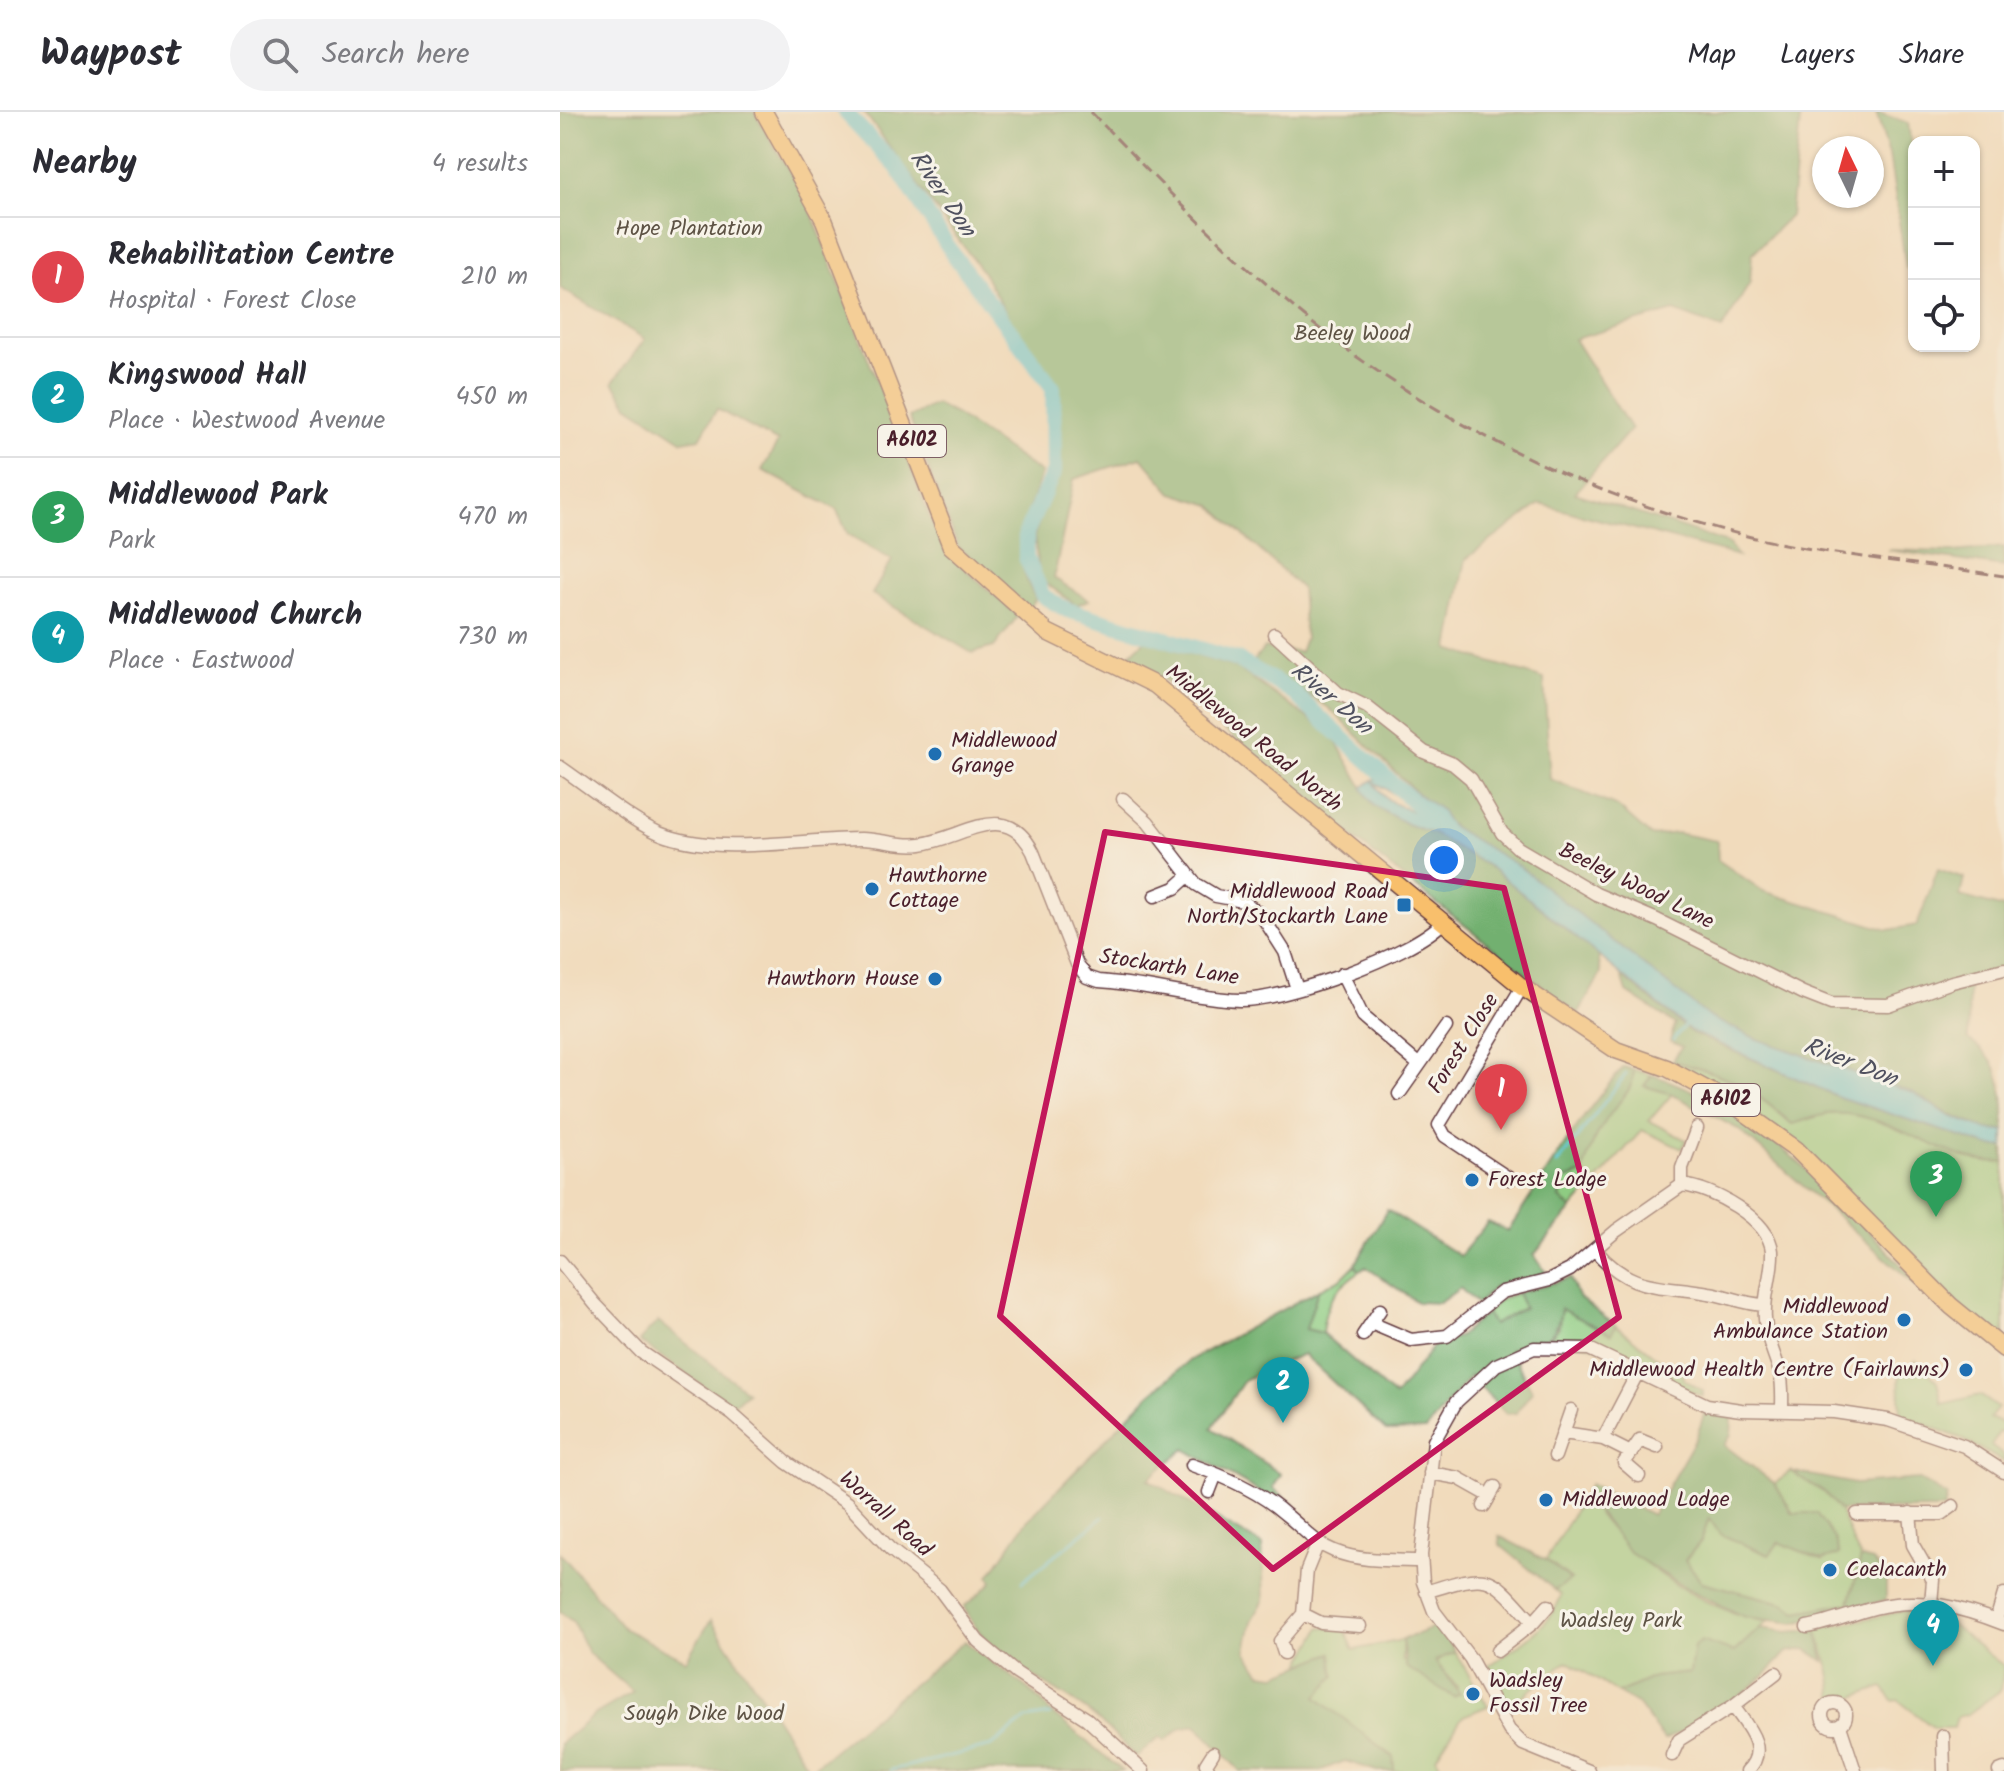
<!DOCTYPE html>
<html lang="en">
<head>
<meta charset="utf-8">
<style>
  :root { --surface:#fff; --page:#f2f2f3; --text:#2b2b33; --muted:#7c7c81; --line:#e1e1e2; --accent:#0b8043 }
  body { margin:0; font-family:Kalam,sans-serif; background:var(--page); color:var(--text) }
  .controls { position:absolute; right:24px; top:24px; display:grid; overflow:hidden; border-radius:16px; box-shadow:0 2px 6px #0004 }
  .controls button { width:72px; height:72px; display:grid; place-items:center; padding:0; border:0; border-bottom:2px solid var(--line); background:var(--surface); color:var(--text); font:40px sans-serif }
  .compass { position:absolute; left:1252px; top:24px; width:72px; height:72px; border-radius:50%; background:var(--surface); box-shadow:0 2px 6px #0004; rotate:355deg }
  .you { position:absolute; left:884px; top:748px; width:28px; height:28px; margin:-20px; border:6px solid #fff; border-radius:50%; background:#1a73e8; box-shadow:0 0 0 12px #1a73e833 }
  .badge { display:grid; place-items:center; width:52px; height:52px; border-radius:50%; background:var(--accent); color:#fff; font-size:26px; font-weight:700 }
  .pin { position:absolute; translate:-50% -66px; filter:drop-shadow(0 2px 4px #0008) }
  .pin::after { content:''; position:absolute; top:42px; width:28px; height:24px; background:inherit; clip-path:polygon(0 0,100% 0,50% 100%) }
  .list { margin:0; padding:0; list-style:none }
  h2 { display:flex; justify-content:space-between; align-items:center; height:104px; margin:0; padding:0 32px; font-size:34px }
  h2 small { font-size:26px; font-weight:400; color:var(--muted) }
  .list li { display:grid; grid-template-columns:52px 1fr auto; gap:24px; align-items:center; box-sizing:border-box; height:120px; padding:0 32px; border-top:2px solid var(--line) }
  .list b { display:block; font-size:30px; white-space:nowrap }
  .list p { margin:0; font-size:26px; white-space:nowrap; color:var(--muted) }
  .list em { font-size:26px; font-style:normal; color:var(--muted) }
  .icon { flex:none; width:44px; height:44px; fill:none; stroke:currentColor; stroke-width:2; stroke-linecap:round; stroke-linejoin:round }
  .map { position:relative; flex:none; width:1444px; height:1659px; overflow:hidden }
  header { display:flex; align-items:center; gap:48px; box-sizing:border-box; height:112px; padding:0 40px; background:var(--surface); border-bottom:2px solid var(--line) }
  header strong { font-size:38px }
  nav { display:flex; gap:44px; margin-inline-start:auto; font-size:28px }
  .search { width:560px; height:72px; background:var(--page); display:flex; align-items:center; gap:20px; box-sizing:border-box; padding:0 28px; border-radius:44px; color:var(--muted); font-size:30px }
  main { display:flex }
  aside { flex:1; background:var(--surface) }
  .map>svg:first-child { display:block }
  .green { fill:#8ecc82; stroke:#6c7656; stroke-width:2 }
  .forest { fill:#72b070; stroke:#5e684e; stroke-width:2 }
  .water { fill:#5dc7d8; stroke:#547382; stroke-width:2; fill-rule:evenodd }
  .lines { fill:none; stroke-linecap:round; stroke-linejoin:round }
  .stream { stroke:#5dc7d8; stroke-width:3 }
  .river { stroke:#5dc7d8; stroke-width:16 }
  .minor-casing { stroke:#633b41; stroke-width:15 }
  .major-casing { stroke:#633b41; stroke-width:19 }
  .minor { stroke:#fff; stroke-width:12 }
  .major { stroke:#f8bf6c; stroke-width:16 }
  .rail { stroke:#4a1f2b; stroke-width:3; stroke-dasharray:12 6; stroke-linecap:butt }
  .marked { fill:none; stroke:#c2185b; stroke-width:6; stroke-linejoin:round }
  .poi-dot { fill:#1f6fb2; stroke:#f7f3e8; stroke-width:3 }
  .labels { text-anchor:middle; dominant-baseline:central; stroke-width:6; stroke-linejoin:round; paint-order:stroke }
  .shield { fill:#f7f3e8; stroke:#7e5f64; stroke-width:2 }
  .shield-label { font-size:20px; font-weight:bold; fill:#4a1f2b }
  .park-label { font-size:22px; fill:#5e5345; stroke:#f7f3e8 }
  .street-label { font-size:22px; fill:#4a1f2b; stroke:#f7f3e8 }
  .poi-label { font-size:22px; fill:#4a1f2b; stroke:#f7f3e8; text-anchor:start }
  .water-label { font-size:24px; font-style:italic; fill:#50515f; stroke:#f7f3e8 }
</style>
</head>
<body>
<header>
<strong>Waypost</strong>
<div class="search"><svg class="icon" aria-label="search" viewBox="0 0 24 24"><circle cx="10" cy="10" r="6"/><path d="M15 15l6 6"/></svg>Search here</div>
<nav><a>Map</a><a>Layers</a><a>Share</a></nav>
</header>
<main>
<aside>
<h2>Nearby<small>4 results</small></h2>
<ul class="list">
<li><span class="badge" style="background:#e0444e">1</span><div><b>Rehabilitation Centre</b><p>Hospital · Forest Close</p></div><em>210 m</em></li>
<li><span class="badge" style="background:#0f9aa8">2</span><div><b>Kingswood Hall</b><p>Place · Westwood Avenue</p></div><em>450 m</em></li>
<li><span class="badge" style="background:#2e9e5b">3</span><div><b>Middlewood Park</b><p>Park</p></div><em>470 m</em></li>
<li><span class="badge" style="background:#0f9aa8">4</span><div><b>Middlewood Church</b><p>Place · Eastwood</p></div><em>730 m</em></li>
</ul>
</aside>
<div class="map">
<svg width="1444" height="1659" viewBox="0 0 1444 1659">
  <rect width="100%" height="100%" fill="#f7f3e8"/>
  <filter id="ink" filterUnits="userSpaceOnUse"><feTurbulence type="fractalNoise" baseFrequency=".0125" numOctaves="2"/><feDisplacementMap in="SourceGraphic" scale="16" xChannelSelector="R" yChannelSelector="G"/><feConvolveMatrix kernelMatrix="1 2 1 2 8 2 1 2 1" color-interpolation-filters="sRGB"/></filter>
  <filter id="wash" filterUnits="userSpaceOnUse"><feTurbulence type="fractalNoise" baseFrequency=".006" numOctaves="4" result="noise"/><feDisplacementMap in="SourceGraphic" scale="32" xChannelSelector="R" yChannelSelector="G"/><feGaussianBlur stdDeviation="1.8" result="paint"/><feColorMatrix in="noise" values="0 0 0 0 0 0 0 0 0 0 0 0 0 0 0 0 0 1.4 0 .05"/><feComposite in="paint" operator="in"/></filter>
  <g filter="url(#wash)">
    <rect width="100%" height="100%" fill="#f1dbbc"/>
    <path class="green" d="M1112,949C1169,963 1188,973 1232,1012C1243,1009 1256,1004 1268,1002C1327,995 1384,1055 1444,1050V1228L1404,1199L1244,1037L1107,952Z
      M1074,958L1092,963L1084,974L1112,982L1089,1009L1126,1028L1122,1037L1082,1018L1012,1097L1000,1086L1003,1068L1023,1061C1028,1038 1040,1015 1054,997C1065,982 1072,979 1074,958Z
      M795,1153L800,1159C775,1176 765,1190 762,1221L745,1217L758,1178L781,1167Z
      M957,1181L965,1195L933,1213L926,1201L940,1187Z
      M1001,1196L1050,1222L1056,1214L1099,1247L1123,1258L1124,1267L1143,1279V1284C1082,1259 1060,1232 989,1227L999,1215Z
      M1356,1248L1377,1269L1382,1292L1420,1283L1438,1296L1430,1306L1444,1312V1321L1439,1320L1431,1334L1444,1344V1350L1400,1326L1341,1303L1339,1266Z
      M1230,1359C1247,1370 1270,1381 1280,1399C1287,1415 1292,1431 1301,1446L1289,1491L1237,1500L1226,1492L1142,1470L1125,1448L1141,1429L1149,1405L1160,1422L1209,1443L1219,1430L1262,1448L1215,1372Z
      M1024,1382C1063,1444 1134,1495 1207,1510L1174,1540L1134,1535L1130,1561L1094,1565L1058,1581L1007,1549L945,1598L926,1556C952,1537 992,1516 1001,1483L995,1478L1011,1468L986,1448Z
      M1369,1494L1444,1555L1441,1578L1408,1602L1397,1605L1394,1616H1374L1338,1588L1333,1589L1323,1575L1292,1586L1273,1587C1274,1562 1263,1542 1257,1517Z
      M761,1515L784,1516L794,1538L842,1528V1548L898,1576L874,1548L895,1540L928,1594L903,1604L876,1645L883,1659H834L833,1644L737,1576L772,1541L739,1556Z"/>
    <path class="forest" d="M0,0H194L247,89L374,416L388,442L458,504L434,535L412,541L312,482L332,448L288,422L276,397L202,358L218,330L157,297L140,326L123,329L68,293L53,270L85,227L0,176Z
      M304,0H1241L1230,104L1192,142L1190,171L1162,217L1114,199L1014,227L1071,317L1015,381L1168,431L1178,444L980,392L906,447L889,537L984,567L990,667L1058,695L1091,724L1117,721L1157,729L1158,748L1203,779L1328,818L1357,813L1378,757L1404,766L1400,784L1444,796V866L1409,868L1408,928C1444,949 1444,979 1444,1019L1428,1018L1390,1003L1353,981L1197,927L1149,905L888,711L769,596L694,549L704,536L740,540L745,526L741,476L651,393L612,381L581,345L514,367L494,466L529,488L516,493L480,467L474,424L489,381L498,306L476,253L424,162Z
      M1316,0L1348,11L1354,53V158L1346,156L1329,43Z
      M375,292L397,303L481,361C466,410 447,438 476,487L468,497L398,435L349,305Z
      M1444,435V455L1328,438L1393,440Z
      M585,528L677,556L772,623L814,694L847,712L874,722L931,756L1038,843L1041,862L1018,902L796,728L605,568L564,548Z
      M1062,864L1132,921L1279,985L1429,1034L1444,1035V1050C1384,1055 1327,995 1268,1002C1256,1004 1243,1009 1232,1012C1188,973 1170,963 1112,949L1122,935L1110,929L1115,912L1067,880Z
      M1064,955L1074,958C1072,979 1065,982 1054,997C1040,1015 1028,1038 1023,1061L1003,1068L1000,1086L1012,1097L974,1143L987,1162L935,1175L917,1192L900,1176L879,1191L857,1190L806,1155L800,1159L795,1153L827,1098L900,1144L928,1110L948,1119C986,1063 1019,1004 1064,955Z
      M1092,963C1213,1001 1295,1107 1381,1195L1178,1017L1112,982L1084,974Z
      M1010,1166L1018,1185L1056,1214L1051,1222L1001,1197C996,1234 980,1226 950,1237L972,1279L956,1301L946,1302L910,1264L866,1318L826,1319L743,1242L685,1267L652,1316L721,1362L713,1376L736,1395L734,1400L625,1337L588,1367L702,1433L704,1488L692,1509L686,1539L701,1561L716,1563L772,1541L775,1564L756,1585L833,1645L834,1659H817L785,1649L759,1659H680L636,1613L621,1616L605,1629L600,1625L576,1645C562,1631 547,1615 531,1602C488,1568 428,1549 404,1495L432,1470L429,1464L466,1410L589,1283L630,1248L758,1178L746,1217L762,1221L835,1285L875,1232L900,1224L926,1201L933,1213L964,1196L957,1181Z
      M98,1209L187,1280L172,1294L79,1229Z
      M1145,1300L1172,1306L1171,1323L1164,1333L1215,1372L1232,1401H1256L1275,1428L1279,1443L1262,1448L1219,1430L1209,1443L1160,1422L1149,1406L1141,1429L1125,1448L1142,1470L1226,1492L1237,1500L1289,1491L1301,1446L1313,1449L1326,1465V1488L1235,1511L1185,1505L1128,1477L1070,1441L1024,1382L1030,1372L1092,1403L1136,1326Z
      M1230,1359L1295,1372L1358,1367L1387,1384L1384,1397L1279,1398L1265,1381Z
      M939,1424L986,1448L1011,1468L995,1478L940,1433Z
      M0,1441L64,1517L126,1548L151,1508L250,1658L405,1529C428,1551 474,1575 489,1599L563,1659H0V1632L34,1603L73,1580L28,1541L13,1510L0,1500Z
      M880,1513L895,1540L875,1549L900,1582L894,1585L846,1555L842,1528Z
      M1200,1516L1228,1520L1257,1517L1264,1549L1246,1537L1227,1540C1194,1578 1150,1608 1104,1628L1078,1593L1058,1581L1094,1565L1130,1561L1134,1534L1141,1529L1174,1540Z"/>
    <path class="water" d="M831,663L882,699L888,712L960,755L1149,905L1197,927L1353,981L1390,1004L1428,1018L1444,1019V1035L1429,1034L1279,985L1132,920L931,756L874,722L847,712L814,694L802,676L813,668ZM814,670C826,677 852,692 862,702C842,697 823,689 814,670Z"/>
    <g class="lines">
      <path class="stream" d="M1113,928L1126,912
        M997,1052L1066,962
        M462,1470L543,1405
        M331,1658L432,1634L466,1607L490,1603"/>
      <path class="river" d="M285,0L336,54L393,142L493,276L494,359L466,421V445L483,484L507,498L678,548L731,579L881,715"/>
    </g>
  </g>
  <g filter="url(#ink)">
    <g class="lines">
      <defs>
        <path id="minor" d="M714,522L778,581L807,595L864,640L893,652L911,667L942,721L958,736L1036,782L1097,808L1243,881L1271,892L1328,893L1392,870L1444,857
          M0,655C30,675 76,714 107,724C164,743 242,727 301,727C321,727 342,735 361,732C404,726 446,686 473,740L517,852L527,865L539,869C586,872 632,886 679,888C724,889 852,843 882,811
          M563,687L588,710L636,772L656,784L683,789L702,804L725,840L737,877
          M595,784L615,776L627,765
          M782,862L803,905L857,951
          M839,982L886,915
          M1137,1016L1122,1056V1073C1151,1076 1209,1106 1212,1139C1213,1162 1203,1184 1205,1207C1206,1227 1215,1242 1220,1261C1223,1272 1222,1286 1222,1298
          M950,1067L885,1024L879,1013L962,875
          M1035,1138C1072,1181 1100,1172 1149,1181C1168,1184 1184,1192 1204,1193
          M0,1149L35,1192L81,1240L172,1302L226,1350L287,1391L330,1437L380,1478L418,1529L456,1561L527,1607L583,1659
          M811,1211L851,1228L887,1224L942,1180L990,1168L1010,1158L1056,1119L1122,1073
          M803,1223L820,1198
          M1004,1321L1043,1327L1069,1340
          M1043,1327L1078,1260
          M995,1344L1011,1298
          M632,1353C664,1364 699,1379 725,1402C742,1415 754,1431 774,1439C801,1450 832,1448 861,1449
          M870,1361L898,1366L930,1384
          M1079,1364L1064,1351L1080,1328L1097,1335
          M649,1380L656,1362
          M924,1394L935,1375
          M1350,1401L1353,1433L1373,1468L1371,1491
          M1297,1402H1382L1393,1394
          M866,1480C931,1459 929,1461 973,1511
          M743,1502L761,1511L800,1514
          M1436,1509L1444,1482
          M1247,1515C1270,1511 1292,1502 1314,1496C1360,1484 1401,1495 1444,1512
          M937,1539L973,1511L988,1494
          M724,1541L720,1529L743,1502L747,1458L758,1431
          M1262 1603a12 12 0 1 1 24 0a12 12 0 1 1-24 0Z
          M1173,1594C1187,1614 1210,1637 1187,1659
          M1280,1614L1295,1659
          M1383,1624L1384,1659
          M1112,1643L1119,1628L1173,1594L1216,1561
          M649,1659L646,1652L653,1641
          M1029,1659L963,1632L949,1618L910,1546L874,1499L863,1470L861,1443L874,1329L896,1290L936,1253L974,1236L1029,1237L1147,1293L1181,1298L1274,1300L1328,1308L1404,1334L1444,1360
          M1439,1659L1444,1657"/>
        <path id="major" d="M204,0L264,108L391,434L487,520L595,573L962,875L1056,938L1107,956L1170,990L1236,1037L1391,1194L1444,1237"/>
      </defs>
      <use href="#minor" class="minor-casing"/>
      <use href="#major" class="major-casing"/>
      <use href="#minor" class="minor"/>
      <use href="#major" class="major"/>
      <path class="rail" d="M531,0C599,71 670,143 745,205C872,309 1028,385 1187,424C1271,444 1358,451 1444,464"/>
    </g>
  </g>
  <path d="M0 0H1444V1659H0ZM545,720L944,776L1059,1205L713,1457L440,1204Z" fill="#f1dbbc" fill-opacity=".55" fill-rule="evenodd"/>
  <path class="marked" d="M545,720L944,776L1059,1205L713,1457L440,1204Z"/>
  <g class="poi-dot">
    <circle cx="375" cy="642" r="8"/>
    <circle cx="312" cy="777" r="8"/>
    <rect x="836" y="785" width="16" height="16" rx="4"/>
    <circle cx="375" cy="867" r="8"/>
    <circle cx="912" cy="1068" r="8"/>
    <circle cx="1344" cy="1208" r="8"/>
    <circle cx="1406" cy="1258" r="8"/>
    <circle cx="986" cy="1388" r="8"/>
    <circle cx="1270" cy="1458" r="8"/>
    <circle cx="913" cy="1582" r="8"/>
  </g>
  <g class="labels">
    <g class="shield">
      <rect x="318" y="313" width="68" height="32" rx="6"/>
      <rect x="1132" y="972" width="68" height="32" rx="6"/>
    </g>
    <g class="shield-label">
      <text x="352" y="329">A6102</text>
      <text x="1166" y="988">A6102</text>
    </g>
    <g class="park-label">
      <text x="129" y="117">Hope Plantation</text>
      <text x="792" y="222">Beeley Wood</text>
      <text x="1061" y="1509">Wadsley Park</text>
      <text x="144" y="1602">Sough Dike Wood</text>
    </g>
    <g class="street-label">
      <text transform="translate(693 627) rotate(39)">Middlewood Road North</text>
      <text transform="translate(1076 775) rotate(26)">Beeley Wood Lane</text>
      <text transform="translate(609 856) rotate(9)">Stockarth Lane</text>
      <text transform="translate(904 932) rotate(-58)">Forest Close</text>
      <text transform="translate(325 1403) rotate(42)">Worrall Road</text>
    </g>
    <g class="poi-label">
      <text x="391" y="629">Middlewood<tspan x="391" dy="25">Grange</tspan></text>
      <text x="328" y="764">Hawthorne<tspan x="328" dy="25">Cottage</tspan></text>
      <text x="828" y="780" text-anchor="end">Middlewood Road<tspan x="828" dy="25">North/Stockarth Lane</tspan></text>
      <text x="359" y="867" text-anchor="end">Hawthorn House</text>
      <text x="928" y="1068">Forest Lodge</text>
      <text x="1328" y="1195" text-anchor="end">Middlewood<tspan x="1328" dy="25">Ambulance Station</tspan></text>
      <text x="1390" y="1258" text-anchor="end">Middlewood Health Centre (Fairlawns)</text>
      <text x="1002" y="1388">Middlewood Lodge</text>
      <text x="1286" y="1458">Coelacanth</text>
      <text x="929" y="1569">Wadsley<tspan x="929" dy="25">Fossil Tree</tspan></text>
    </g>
    <g class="water-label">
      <text transform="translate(382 82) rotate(56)">River Don</text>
      <text transform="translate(771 587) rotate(40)">River Don</text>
      <text transform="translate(1290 951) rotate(21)">River Don</text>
    </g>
  </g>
</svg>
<div class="controls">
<button>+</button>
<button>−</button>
<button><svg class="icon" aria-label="locate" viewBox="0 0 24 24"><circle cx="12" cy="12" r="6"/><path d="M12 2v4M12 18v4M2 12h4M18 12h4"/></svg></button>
</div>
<svg class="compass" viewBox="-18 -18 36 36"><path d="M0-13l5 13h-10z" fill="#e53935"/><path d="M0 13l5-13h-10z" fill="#7c7c81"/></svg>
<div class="you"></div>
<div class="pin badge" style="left:941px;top:1018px;background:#e0444e">1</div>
<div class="pin badge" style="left:723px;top:1311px;background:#0f9aa8">2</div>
<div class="pin badge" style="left:1376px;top:1105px;background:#2e9e5b">3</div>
<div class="pin badge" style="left:1373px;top:1554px;background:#0f9aa8">4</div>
</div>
</main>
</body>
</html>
